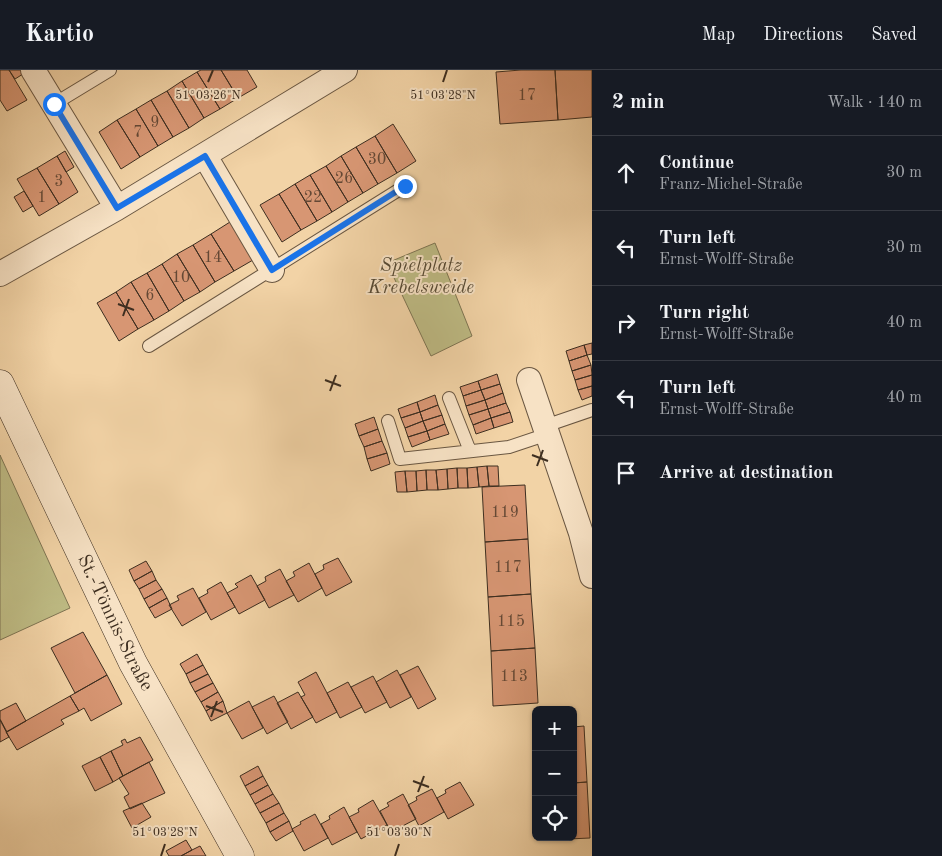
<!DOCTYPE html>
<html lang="en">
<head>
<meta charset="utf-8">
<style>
  :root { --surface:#171b24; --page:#20242c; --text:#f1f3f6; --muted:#9ea1a6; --line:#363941 }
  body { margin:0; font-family:"Old Standard TT",serif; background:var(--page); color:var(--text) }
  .controls { position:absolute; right:15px; bottom:15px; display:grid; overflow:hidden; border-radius:8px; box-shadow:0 1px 4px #0004 }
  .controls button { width:45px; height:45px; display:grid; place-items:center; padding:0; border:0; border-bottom:1px solid var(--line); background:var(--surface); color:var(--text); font:25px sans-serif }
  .stop { position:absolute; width:15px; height:15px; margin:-11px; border:4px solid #1a73e8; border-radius:50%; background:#fff }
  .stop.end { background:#1a73e8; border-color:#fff; box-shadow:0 1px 5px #0008 }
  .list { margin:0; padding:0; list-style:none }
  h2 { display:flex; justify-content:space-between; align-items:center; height:65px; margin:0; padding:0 20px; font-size:21px }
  h2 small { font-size:16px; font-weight:400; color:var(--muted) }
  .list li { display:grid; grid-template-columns:32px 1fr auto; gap:15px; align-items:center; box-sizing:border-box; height:75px; padding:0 20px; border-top:1px solid var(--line) }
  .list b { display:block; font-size:19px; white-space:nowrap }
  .list p { margin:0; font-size:16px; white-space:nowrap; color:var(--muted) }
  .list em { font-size:16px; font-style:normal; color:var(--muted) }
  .icon { flex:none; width:28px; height:28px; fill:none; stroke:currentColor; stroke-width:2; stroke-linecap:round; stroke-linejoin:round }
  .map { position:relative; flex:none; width:592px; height:786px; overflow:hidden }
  header { display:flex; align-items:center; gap:30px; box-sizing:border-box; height:70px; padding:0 25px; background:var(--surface); border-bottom:1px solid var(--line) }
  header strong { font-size:24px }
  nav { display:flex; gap:28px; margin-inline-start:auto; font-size:18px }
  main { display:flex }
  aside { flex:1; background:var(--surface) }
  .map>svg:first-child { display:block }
  .green { fill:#bebb84; stroke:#7e7452 }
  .building { fill:#d79673; stroke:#3d2e20 }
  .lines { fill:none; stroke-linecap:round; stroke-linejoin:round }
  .service-casing { stroke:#6a5742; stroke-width:14 }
  .minor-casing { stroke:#6a5742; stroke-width:26 }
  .secondary-casing { stroke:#3d2e20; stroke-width:29 }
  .service { stroke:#f7e2c5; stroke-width:12 }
  .minor { stroke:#f7e2c5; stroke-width:24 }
  .secondary { stroke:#f7e2c5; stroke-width:28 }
  .route { stroke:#1a73e8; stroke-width:6 }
  .ticks { fill:none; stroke:#3d2e20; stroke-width:2 }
  .labels { text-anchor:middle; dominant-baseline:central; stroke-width:4; stroke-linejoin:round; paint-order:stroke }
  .number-label { font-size:16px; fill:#644835 }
  .park-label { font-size:19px; font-style:italic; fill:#574a34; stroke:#f7e2c5 }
  .street-label { font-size:19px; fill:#3d2e20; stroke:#f7e2c5 }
  .ticks-label { font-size:12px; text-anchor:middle; fill:#3d2e20; stroke:#f7e2c5; stroke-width:4; stroke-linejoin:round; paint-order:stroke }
</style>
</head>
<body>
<header>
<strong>Kartio</strong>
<nav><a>Map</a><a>Directions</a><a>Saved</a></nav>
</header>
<main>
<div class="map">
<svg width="592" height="786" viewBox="0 0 592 786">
  <rect width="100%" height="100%" fill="#f2d3a6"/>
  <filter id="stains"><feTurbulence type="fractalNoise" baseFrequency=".004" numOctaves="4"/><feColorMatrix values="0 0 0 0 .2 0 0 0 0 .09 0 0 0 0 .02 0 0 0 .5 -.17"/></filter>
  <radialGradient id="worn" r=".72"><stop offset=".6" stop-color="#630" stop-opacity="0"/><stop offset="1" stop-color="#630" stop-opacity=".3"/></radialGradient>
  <path class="green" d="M435,173L472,266L431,286L387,193Z
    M0,385L70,538L0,570Z"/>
  <path class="building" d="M0,0H9L27,30L7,41L0,30Z
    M9,0H21L23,4L15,9Z
    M201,0H221L238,28L220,39L197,2Z
    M221,0H247L257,17L238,28Z
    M521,0H555L558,50L500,54L496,2Z
    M555,0H592V47L558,50Z
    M197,2L220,39L204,48L182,11Z
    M182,11L204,48L189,58L167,21Z
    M167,21L189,58L173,67L151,30Z
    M151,30L173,67L158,76L136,39Z
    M136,39L158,76L140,87L117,50Z
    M117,50L140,87L121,99L99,62Z
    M393,54L416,91L397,103L375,66Z
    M375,66L397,103L378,114L356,77Z
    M356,77L378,114L363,123L341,86Z
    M65,81L74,97L66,102L57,86Z
    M57,86L78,122L59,134L37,98Z
    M341,86L363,123L348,132L326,96Z
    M326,96L348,132L332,142L310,105Z
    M37,98L59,134L39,146L17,109Z
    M310,105L332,142L317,151L295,114Z
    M295,114L317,151L301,160L279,124Z
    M24,121L33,136L23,142L14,127Z
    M279,124L301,160L282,172L260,135Z
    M230,152L253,190L234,201L211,164Z
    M211,164L234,201L215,212L193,175Z
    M193,175L215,212L200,222L177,184Z
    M177,184L200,222L184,231L162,194Z
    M162,194L184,231L169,241L147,203Z
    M147,203L169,241L154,250L131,212Z
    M131,212L154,250L138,259L116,222Z
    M116,222L138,259L119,271L97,233Z
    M592,273V284L587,285L584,275Z
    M584,275L587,285L569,291L566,281Z
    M587,285L591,295L572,301L569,291Z
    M591,295L592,305L575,310L572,301Z
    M497,304L500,314L481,320L478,311Z
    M592,305V316L578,320L575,310Z
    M478,311L481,320L463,326L460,317Z
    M500,314L503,323L485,330L481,320Z
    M592,316V326L582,330L578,320Z
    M481,320L485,330L466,336L463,326Z
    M503,323L506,333L488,339L485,330Z
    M435,325L438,335L420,342L417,332Z
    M485,330L488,339L469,345L466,336Z
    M417,332L420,342L401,348L398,339Z
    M506,333L510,342L491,348L488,339Z
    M438,335L442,345L423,351L420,342Z
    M488,339L491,348L473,355L469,345Z
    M420,342L423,351L405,358L401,348Z
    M510,342L513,352L494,358L491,348Z
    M442,345L445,354L427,361L423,351Z
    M374,347L378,359L359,366L355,354Z
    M491,348L494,358L476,364L473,355Z
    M423,351L427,361L408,367L405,358Z
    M445,354L449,364L430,370L427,361Z
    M378,359L382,371L364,377L359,366Z
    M427,361L430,370L412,377L408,367Z
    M382,371L387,383L367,389L364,377Z
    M387,383L390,394L371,401L367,389Z
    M487,396H498L499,416H489Z
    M487,396L489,416L479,417L477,397Z
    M477,397L479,417L468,418L467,398Z
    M457,398L458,418L448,419L447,399Z
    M457,398H467L468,418H458Z
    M447,399L448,419L438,420L436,400Z
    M426,400L427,420L417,421L416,401Z
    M426,400H436L438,420H427Z
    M405,401L407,422H397L395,402Z
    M405,401H416L417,421L407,422Z
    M525,415L528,469L485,472L482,417Z
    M528,469L531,524L488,527L485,472Z
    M338,488L352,512L326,526L315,504L324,499L323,495Z
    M146,491L152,501L134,511L129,500Z
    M309,493L322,518L298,532L286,511L295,506L293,502Z
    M280,499L294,525L269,538L257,516L266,511L265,507Z
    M152,501L156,510L139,519L134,511Z
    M251,505L265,530L239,544L227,523L238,517L235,514Z
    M156,510L162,519L144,529L139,519Z
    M221,512L235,537L211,550L199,528L208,523L207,520Z
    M193,518L206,542L182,556L169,535L179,530L177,526Z
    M162,519L167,528L149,538L144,529Z
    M531,524L535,578L491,581L488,527Z
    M167,528L172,539L155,548L149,538Z
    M83,562L107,605L75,623L51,578Z
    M535,578L538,633L493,636L491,581Z
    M197,584L203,595L186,604L180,594Z
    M203,595L208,604L190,613L186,604Z
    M418,596L436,629L418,639L400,605Z
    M397,600L411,627L390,638L376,612Z
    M316,602L337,642L316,653L301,627L305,625L298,612Z
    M208,604L213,613L195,622L190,613Z
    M107,605L122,634L91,651L84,638L79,641L70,626Z
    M373,606L387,632L365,643L351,617Z
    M348,612L362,637L340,648L327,623Z
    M213,613L218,622L201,632L195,622Z
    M218,622L223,631L206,641L201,632Z
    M298,622L313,647L291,659L277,633Z
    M70,626L79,641L61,650L64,654L17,680L6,662Z
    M274,626L288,652L267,664L252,637Z
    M223,631L227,643L211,651L206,641Z
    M249,631L263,658L242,669L227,643Z
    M16,633L26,651L7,662L0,649V641Z
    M0,650L9,667L0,672Z
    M584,656L587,712L573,713V657Z
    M140,667L153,690L123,706L111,681L123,675L121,671L125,669L127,673Z
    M111,681L123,706L113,712L100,687Z
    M100,687L113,712L95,721L82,696Z
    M149,692L165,723L130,739L124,727L129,724L119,708Z
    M258,696L263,706L245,716L240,706Z
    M263,706L268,715L250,725L245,716Z
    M460,712L474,735L448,749L437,728L446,723L445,720Z
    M587,712L590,768L546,770V767H573V713Z
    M268,715L273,724L255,734L250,725Z
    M432,719L444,742L419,756L408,735L417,730L416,727Z
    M273,724L279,733L260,743L255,734Z
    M403,724L416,749L391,762L380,741L389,736L387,733Z
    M373,730L387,755L361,769L349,747L359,742L358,739Z
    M142,733L151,747L132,758L123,741Z
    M279,733L284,743L266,753L260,743Z
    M344,737L357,762L332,775L321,754L330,749L329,746Z
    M284,743L289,751L270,762L266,753Z
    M315,744L328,768L304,781L292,759L301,754L300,752Z
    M289,751L293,761L276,771L270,762Z
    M186,770L192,780L181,786H169L166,781Z
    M200,776L206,786H181L192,780Z"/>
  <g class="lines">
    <defs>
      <path id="service" d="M54,34L110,0
        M149,276L405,116
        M449,328L470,381
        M388,351L400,389L509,377L548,364
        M545,356L592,340"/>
      <path id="minor" d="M33,0L117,138
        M205,86L272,200
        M0,204L117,138L345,0
        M529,310L581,463L592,506"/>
      <g id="secondary">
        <path id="s1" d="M0,314L133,593L240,786"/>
      </g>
    </defs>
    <use href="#service" class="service-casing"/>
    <use href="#minor" class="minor-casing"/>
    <use href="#secondary" class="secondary-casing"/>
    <use href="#service" class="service"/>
    <use href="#minor" class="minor"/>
    <use href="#secondary" class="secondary"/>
  </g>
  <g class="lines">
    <path class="route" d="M54,34L117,138L205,86L272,200L405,116"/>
  </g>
  <path class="ticks" d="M208,12L213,0M443,12L447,0M118,234L134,240M123,246L129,229M325,310L341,316M330,321L336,305M532,385L548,391M537,396L543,380M206,636L223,642M211,647L217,631M413,711L429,717M418,722L424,706M161,786L165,774M395,786L399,774"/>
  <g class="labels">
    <g class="number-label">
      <text x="527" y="26">17</text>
      <text x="155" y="53">9</text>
      <text x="138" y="63">7</text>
      <text x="377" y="90">30</text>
      <text x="344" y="109">26</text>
      <text x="59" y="112">3</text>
      <text x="42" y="128">1</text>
      <text x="313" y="128">22</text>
      <text x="213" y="188">14</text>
      <text x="181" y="208">10</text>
      <text x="150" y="226">6</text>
      <text x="505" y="443">119</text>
      <text x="508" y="498">117</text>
      <text x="511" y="552">115</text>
      <text x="514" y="607">113</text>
    </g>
    <g class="park-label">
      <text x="421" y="196">Spielplatz<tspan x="421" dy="22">Krebelsweide</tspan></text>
    </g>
    <g class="street-label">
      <text stroke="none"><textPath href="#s1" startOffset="265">St.-Tönnis-Straße</textPath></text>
    </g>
  </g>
  <g class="ticks-label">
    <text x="208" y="29">51°03'26"N</text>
    <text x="443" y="29">51°03'28"N</text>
    <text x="165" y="766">51°03'28"N</text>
    <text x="399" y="766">51°03'30"N</text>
  </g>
  <rect width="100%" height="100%" filter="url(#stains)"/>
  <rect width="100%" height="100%" fill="url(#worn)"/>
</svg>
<div class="controls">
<button>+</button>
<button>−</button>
<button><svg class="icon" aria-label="locate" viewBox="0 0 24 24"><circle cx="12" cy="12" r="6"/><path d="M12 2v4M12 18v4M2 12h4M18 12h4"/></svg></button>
</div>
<div class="stop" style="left:54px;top:34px"></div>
<div class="stop end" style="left:405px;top:116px"></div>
</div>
<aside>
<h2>2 min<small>Walk · 140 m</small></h2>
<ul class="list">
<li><svg class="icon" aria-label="ahead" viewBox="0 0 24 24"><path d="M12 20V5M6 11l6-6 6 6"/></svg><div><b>Continue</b><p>Franz-Michel-Straße</p></div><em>30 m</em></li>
<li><svg class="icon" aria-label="left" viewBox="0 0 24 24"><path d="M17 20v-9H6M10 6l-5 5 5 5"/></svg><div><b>Turn left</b><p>Ernst-Wolff-Straße</p></div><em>30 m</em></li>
<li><svg class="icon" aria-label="right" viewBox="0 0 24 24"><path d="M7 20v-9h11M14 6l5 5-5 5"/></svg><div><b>Turn right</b><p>Ernst-Wolff-Straße</p></div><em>40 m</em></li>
<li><svg class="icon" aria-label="left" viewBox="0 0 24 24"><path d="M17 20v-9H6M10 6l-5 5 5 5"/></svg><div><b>Turn left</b><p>Ernst-Wolff-Straße</p></div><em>40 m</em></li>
<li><svg class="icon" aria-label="arrive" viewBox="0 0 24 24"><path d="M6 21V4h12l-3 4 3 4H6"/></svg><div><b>Arrive at destination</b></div></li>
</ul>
</aside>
</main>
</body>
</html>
